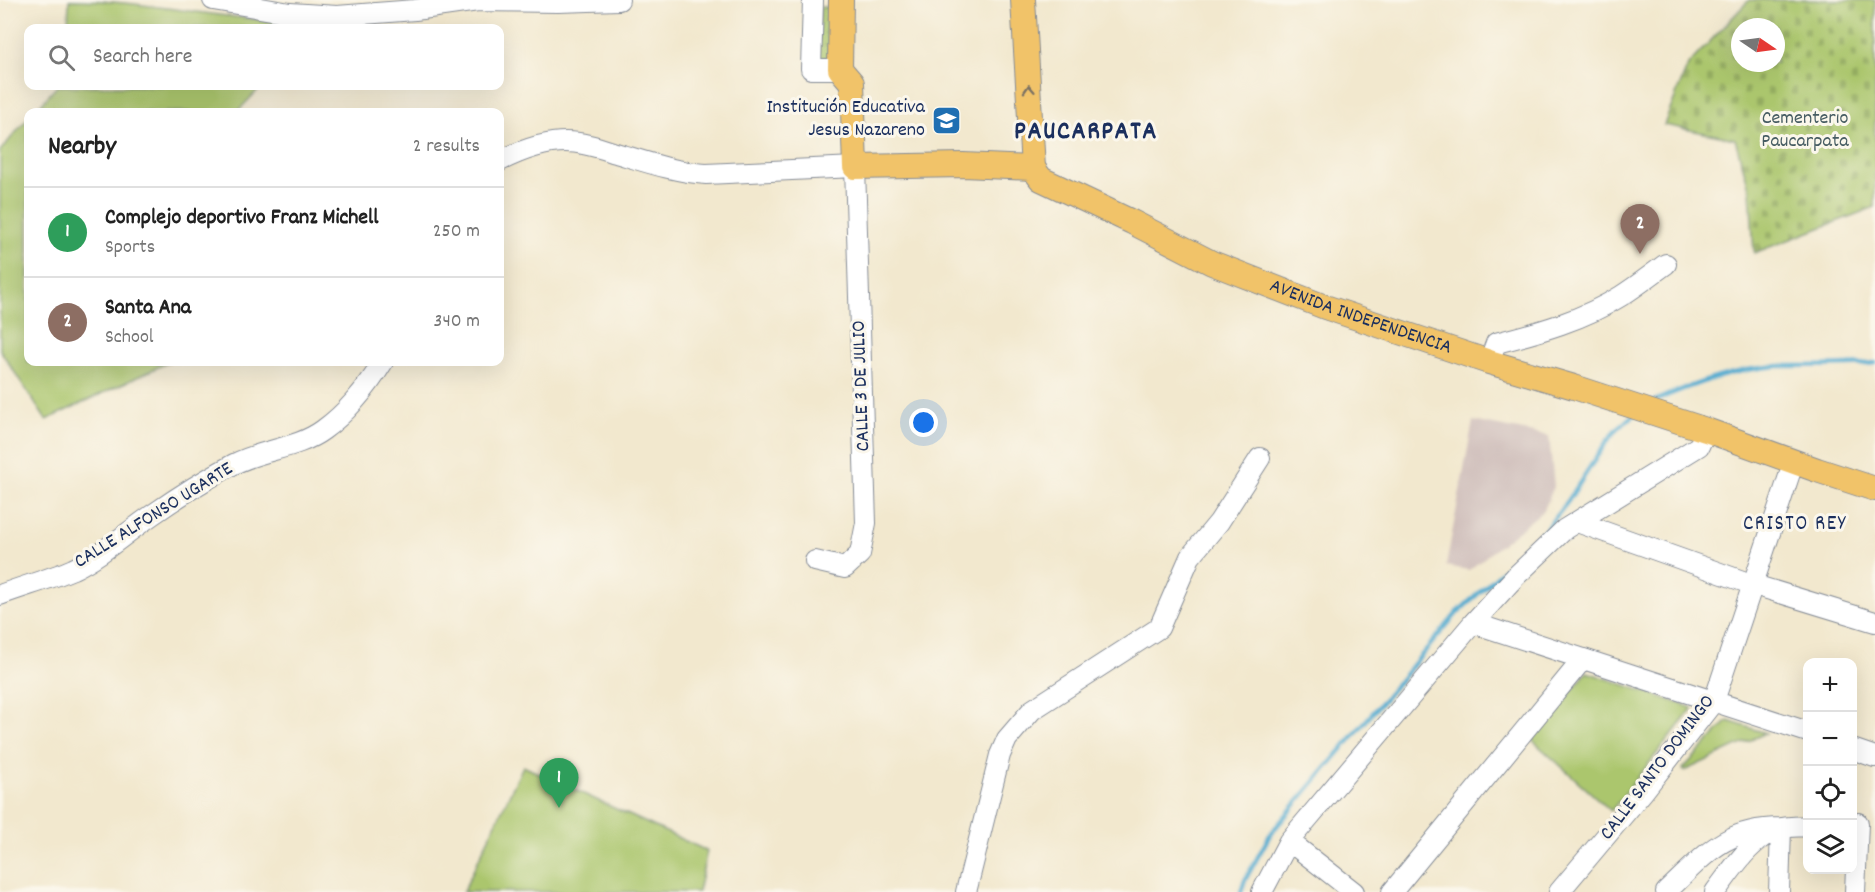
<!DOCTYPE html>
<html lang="en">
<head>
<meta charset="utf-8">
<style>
  :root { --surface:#fff; --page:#f2f2f2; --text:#222; --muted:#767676; --line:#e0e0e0; --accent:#0f766e }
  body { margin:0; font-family:Dekko,sans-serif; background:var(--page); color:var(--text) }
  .controls { position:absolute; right:18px; bottom:18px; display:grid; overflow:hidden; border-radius:12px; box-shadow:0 6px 24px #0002 }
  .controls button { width:54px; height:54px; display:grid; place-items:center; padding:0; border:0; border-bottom:2px solid var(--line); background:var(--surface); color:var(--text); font:30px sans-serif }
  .compass { position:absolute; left:1731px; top:18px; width:54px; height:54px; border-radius:50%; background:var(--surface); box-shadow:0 6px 24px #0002; rotate:103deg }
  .you { position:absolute; left:924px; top:423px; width:21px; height:21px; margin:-15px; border:4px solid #fff; border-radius:50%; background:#1a73e8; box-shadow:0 0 0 9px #1a73e833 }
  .badge { display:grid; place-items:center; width:39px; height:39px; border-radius:50%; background:var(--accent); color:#fff; font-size:20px; font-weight:700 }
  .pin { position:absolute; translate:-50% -50px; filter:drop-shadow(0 2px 3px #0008) }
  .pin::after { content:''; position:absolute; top:32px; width:21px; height:18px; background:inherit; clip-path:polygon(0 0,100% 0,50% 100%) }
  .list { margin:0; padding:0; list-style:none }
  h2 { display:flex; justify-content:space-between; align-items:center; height:78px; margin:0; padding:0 24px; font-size:26px }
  h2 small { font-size:20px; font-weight:400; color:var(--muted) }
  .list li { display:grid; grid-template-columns:39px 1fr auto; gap:18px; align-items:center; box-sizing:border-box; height:90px; padding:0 24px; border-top:2px solid var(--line) }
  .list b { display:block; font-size:22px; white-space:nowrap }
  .list p { margin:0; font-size:20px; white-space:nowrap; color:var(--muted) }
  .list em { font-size:20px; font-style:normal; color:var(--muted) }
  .icon { flex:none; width:33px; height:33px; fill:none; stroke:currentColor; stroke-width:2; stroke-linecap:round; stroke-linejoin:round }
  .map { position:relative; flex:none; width:1875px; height:892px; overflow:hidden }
  .search { position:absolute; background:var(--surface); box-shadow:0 6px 24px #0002; left:24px; top:24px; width:480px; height:66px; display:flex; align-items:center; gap:15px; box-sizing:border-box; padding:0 21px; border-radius:12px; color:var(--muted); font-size:22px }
  .panel { position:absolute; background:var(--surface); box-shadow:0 6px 24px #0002; left:24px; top:108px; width:480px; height:258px; border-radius:12px }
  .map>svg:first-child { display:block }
  .industrial { fill:#d0c0bc }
  .grass { fill:url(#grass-dots); stroke:#637a66; stroke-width:1.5 }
  .cemetery { fill:url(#cemetery-stones); stroke:#637a66; stroke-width:1.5; fill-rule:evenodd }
  .green { fill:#abc66d; stroke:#637a66; stroke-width:1.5 }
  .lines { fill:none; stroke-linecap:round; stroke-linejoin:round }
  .stream { stroke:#51aacf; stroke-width:4.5 }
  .minor-casing { stroke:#868c96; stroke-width:22 }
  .major-casing { stroke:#868c96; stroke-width:26 }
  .minor { stroke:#fff; stroke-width:20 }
  .major { stroke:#f1c369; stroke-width:24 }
  .oneway { stroke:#7b7263 }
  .labels { text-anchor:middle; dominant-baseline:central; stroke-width:6; stroke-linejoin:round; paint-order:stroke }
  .poi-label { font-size:20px; fill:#1b2f5e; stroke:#fbf7ec; text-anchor:end }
  .park-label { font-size:20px; fill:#465c62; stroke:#fbf7ec }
  .street-label { font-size:20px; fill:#1b2f5e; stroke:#fbf7ec }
  .neighbourhood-label { font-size:21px; letter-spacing:1.5px; fill:#1b2f5e; stroke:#fbf7ec }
  .district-label { font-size:26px; font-weight:bold; letter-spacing:1.5px; fill:#1b2f5e; stroke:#fbf7ec }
</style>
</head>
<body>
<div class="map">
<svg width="1875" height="892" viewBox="0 0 1875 892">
  <defs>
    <pattern id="grass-dots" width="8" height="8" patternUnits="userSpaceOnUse" patternTransform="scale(1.5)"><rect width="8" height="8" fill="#abc66d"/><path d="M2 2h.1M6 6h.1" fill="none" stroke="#93aa61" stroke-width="1.8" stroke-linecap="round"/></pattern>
    <pattern id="cemetery-stones" width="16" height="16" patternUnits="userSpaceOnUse" patternTransform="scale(1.5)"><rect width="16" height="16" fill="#abc66d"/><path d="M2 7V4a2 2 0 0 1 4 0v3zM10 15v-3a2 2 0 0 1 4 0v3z" fill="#93aa61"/></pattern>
  </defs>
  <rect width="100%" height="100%" fill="#fbf7ec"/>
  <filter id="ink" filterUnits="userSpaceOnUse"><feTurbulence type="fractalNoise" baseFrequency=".0167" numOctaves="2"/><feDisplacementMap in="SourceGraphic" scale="12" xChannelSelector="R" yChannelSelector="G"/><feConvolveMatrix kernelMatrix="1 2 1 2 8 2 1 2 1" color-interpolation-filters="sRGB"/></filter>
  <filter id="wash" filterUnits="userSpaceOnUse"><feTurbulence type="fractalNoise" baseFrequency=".008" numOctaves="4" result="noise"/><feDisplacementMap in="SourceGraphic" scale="24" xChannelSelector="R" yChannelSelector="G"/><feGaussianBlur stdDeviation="1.35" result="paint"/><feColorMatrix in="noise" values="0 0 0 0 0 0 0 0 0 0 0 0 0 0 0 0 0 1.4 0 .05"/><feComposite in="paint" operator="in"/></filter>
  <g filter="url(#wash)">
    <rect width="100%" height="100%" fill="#f2e8ce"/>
    <path class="industrial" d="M1473,421L1549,436L1554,486L1544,510L1469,570L1446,566Z"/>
    <path class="grass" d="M820,7H833L832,59H818Z"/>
    <path class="cemetery" d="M1749,0H1875V207L1754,253L1750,191L1735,139L1664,125L1688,65ZM1740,27H1776V63H1740Z"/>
    <path class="green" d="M69,0C153,0 236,24 320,22L314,28H68Z
      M57,86H262L237,112H34Z
      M28,118V362H169L46,420L0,350V151Z
      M1587,672L1693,708L1611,811L1532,740Z
      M1728,721L1766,733L1684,771L1683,769Z
      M523,766L707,851L698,892H463Z"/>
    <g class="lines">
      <path class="stream" d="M1650,403C1689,385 1734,369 1778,366C1811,365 1841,367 1875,363
        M1241,892L1245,880L1271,833L1458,612L1540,537L1568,501L1605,444L1618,428L1633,416"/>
    </g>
  </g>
  <g filter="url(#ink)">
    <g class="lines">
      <defs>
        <path id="minor" d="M213,0L290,13L337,16L415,10L478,1L558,2L619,0
          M813,0L811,69H840
          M500,161C520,151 542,142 566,142C583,142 600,148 616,153C646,162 675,172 706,174L855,167L866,523L860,554L845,568L815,561
          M1489,362L1496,343C1539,332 1583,320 1621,296C1637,286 1652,274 1666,264
          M1577,522L1751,584L1875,622
          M0,595C24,586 50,579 73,569C102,555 126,533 152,515C179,496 206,479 234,464C263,449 297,449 323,430C348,412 367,388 383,362
          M1473,623L1808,732
          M1852,749L1875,757
          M1289,841L1354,892
          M966,892L1000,755L1007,739L1032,710L1159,628L1190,557L1219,522L1260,458
          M1262,892L1289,841L1473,623L1516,576L1565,529L1699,446L1706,430
          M1392,892L1583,659
          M1559,892L1643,792L1714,701L1794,461
          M1666,892C1705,856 1723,828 1781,828
          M1715,892C1732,870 1751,838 1779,829C1787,826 1799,827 1808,826
          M1779,892L1781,828
          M1855,892L1858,823"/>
        <g id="major">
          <path id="s1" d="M841,0L840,69L852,83L855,167L963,165L1033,168L1041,179L1132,222L1212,263L1325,307L1489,362L1574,387L1706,430L1817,470L1875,489"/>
          <path d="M1023,0L1033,168"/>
        </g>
      </defs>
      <use href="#minor" class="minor-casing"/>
      <use href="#major" class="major-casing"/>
      <use href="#minor" class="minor"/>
      <use href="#major" class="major"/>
    </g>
    <defs><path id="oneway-chevron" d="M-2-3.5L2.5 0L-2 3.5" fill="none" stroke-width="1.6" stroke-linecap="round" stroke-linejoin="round" transform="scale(1.5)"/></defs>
    <use class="oneway" href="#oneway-chevron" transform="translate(1029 89) rotate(-93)"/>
  </g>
  <defs>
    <symbol id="school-square" viewBox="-11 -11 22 22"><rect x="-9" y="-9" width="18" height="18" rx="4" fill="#1f6fb2" stroke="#fbf7ec"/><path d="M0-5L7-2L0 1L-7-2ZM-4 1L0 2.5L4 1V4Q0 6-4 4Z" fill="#fff"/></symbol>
  </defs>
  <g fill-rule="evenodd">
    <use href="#school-square" x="930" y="104" width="33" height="33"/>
  </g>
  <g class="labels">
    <g class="poi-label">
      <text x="925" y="108">Institución Educativa<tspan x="925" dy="23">Jesus Nazareno</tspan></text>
    </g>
    <g class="park-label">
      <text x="1805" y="119">Cementerio<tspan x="1805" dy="23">Paucarpata</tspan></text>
    </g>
    <g class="street-label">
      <text stroke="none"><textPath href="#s1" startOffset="712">AVENIDA INDEPENDENCIA</textPath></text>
      <text transform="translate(862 386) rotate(-92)">CALLE 3 DE JULIO</text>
      <text transform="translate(154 516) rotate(-32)">CALLE ALFONSO UGARTE</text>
      <text transform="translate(1658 768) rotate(-53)">CALLE SANTO DOMINGO</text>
    </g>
    <g class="neighbourhood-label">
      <text x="1795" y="525">CRISTO REY</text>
    </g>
    <g class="district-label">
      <text x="1086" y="132">PAUCARPATA</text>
    </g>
  </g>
</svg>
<div class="controls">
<button>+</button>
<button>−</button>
<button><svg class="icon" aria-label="locate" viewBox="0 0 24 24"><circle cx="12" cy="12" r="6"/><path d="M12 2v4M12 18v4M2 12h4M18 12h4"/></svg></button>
<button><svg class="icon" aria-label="layers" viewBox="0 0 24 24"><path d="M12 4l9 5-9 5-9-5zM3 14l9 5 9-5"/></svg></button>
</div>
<svg class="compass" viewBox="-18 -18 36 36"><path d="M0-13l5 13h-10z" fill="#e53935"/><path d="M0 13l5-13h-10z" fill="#767676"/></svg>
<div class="you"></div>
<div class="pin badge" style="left:559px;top:808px;background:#2e9e5b">1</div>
<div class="pin badge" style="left:1640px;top:254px;background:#8d6e63">2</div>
<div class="search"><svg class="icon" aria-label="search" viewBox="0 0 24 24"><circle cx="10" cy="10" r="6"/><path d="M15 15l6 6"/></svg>Search here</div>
<section class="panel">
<h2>Nearby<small>2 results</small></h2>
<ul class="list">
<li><span class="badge" style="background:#2e9e5b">1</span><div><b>Complejo deportivo Franz Michell</b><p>Sports</p></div><em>250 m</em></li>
<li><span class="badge" style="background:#8d6e63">2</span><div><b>Santa Ana</b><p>School</p></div><em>340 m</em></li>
</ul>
</section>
</div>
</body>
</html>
